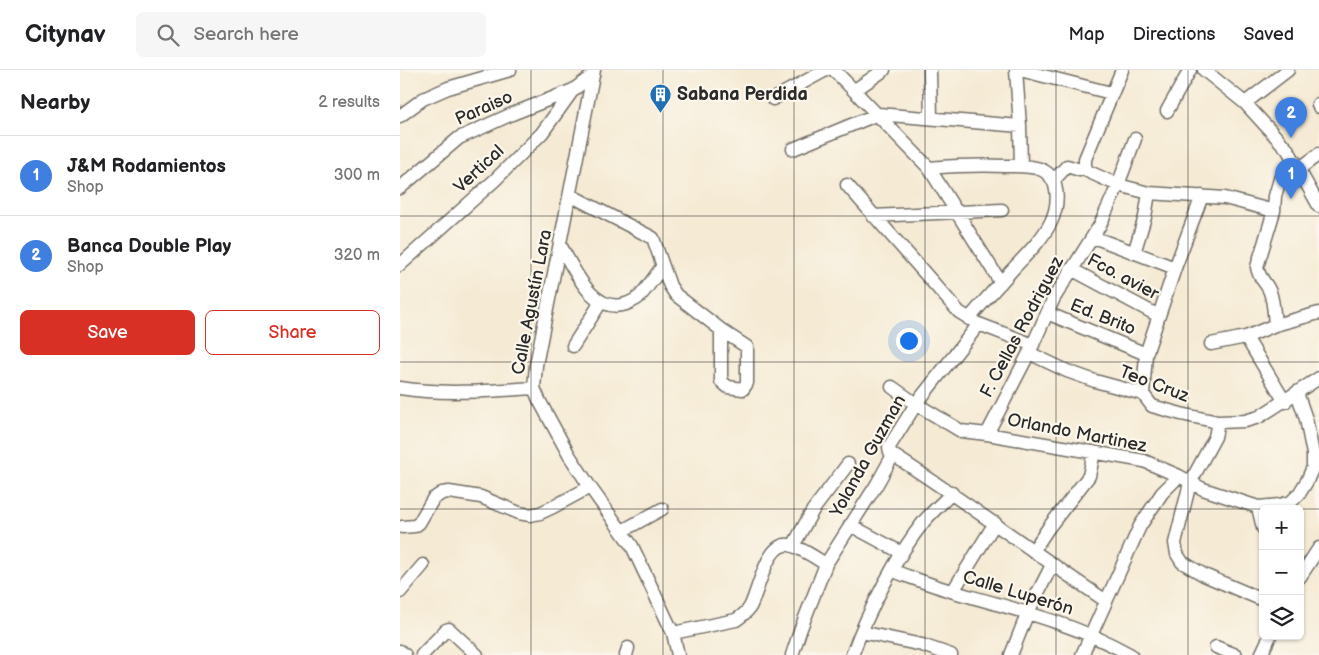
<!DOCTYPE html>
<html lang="en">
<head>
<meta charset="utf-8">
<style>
  :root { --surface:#fff; --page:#f6f6f6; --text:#202124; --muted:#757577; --line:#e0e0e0; --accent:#d93025 }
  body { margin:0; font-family:"Balsamiq Sans",sans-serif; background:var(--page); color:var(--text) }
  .controls { position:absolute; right:15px; bottom:15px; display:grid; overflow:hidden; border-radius:8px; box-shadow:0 1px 4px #0004 }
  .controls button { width:45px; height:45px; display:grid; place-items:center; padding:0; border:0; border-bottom:1px solid var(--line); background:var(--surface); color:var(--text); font:25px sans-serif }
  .you { position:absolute; left:508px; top:270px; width:18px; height:18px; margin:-12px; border:4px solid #fff; border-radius:50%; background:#1a73e8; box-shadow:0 0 0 8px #1a73e833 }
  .badge { display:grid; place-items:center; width:32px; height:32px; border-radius:50%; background:var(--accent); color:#fff; font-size:16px; font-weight:700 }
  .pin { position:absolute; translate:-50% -41px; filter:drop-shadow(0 1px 2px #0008) }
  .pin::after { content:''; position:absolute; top:26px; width:18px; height:15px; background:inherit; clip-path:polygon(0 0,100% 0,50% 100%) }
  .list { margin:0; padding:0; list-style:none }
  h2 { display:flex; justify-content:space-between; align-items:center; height:65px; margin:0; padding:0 20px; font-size:21px }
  h2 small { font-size:16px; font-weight:400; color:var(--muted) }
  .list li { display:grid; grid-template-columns:32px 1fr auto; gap:15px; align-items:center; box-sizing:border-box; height:80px; padding:0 20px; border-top:1px solid var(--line) }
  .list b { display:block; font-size:19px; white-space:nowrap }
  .list p { margin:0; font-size:16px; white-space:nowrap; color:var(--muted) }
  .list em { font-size:16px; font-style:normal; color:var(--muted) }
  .actions { display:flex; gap:10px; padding:15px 20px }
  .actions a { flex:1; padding:11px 0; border:1px solid var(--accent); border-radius:8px; text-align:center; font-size:18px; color:var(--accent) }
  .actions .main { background:var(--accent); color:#fff }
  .icon { flex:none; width:28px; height:28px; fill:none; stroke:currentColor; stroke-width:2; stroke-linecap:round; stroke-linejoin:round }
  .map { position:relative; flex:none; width:919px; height:585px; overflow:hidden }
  header { display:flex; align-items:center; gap:30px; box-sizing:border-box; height:70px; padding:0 25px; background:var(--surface); border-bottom:1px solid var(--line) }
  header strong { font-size:24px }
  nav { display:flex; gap:28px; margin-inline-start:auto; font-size:18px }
  .search { width:350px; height:45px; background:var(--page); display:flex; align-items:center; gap:12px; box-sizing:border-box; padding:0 18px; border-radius:8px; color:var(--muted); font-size:19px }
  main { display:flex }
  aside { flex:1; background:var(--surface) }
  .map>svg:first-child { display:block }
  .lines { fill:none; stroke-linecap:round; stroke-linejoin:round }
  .minor-casing { stroke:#726e66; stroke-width:15 }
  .minor { stroke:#fff; stroke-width:12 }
  .grid { fill:none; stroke:#2b2b2b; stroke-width:1; stroke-opacity:0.55 }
  .labels { text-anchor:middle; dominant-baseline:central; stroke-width:4.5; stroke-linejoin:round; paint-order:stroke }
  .poi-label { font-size:18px; font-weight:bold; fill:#2b2b2b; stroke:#fbf7ec; text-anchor:start }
  .street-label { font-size:18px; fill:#2b2b2b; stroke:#fbf7ec }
</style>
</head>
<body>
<header>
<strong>Citynav</strong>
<div class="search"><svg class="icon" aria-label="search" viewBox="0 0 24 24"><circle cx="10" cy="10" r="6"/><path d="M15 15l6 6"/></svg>Search here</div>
<nav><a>Map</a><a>Directions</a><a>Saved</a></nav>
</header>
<main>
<aside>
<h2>Nearby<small>2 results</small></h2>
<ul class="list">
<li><span class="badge" style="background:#3f7fe0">1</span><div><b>J&amp;M Rodamientos</b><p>Shop</p></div><em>300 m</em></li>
<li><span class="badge" style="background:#3f7fe0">2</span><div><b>Banca Double Play</b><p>Shop</p></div><em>320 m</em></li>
</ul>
<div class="actions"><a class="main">Save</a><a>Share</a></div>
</aside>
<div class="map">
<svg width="919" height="585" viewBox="0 0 919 585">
  <rect width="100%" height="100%" fill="#fbf7ec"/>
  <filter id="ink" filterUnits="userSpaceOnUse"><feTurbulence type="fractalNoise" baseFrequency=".02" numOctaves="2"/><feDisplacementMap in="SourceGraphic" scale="10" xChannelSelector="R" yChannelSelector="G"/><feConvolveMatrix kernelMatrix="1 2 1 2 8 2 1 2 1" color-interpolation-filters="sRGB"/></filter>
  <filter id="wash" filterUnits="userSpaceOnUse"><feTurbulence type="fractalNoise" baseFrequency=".0096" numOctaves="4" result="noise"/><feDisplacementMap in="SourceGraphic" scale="20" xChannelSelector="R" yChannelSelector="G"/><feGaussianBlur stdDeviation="1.12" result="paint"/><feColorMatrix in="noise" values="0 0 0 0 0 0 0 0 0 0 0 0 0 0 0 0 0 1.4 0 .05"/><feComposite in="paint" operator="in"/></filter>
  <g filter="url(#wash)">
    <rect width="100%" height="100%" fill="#f5ead4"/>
  </g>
  <g filter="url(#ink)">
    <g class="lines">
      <defs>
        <path id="minor" d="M194,0L136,295L134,318L139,330L169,385L190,417L232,476L273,563L278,585
          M434,0L529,98L601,213
          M530,0L531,48
          M616,0L620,56L621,96
          M620,0L711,23
          M722,0L685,89V96L687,101L718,115L749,123L825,128L874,141
          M804,0L845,33L888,80L919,136
          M455,20L484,0
          M373,29L426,0
          M845,33L888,0
          M918,34L919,37
          M767,41L790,0
          M0,46L23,29L48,18L110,0
          M393,79L478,44L620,56
          M529,98C554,96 580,95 605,96C616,96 629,95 640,99C661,107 659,135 651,152C642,170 626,185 612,200C598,216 583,232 569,249
          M899,99L919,84
          M654,110L667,96L680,100L685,96
          M447,115L559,242L575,252
          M0,118L59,68L112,44L173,20L192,6
          M170,125L253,168L270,216L276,225L324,262L347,277V313L343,319L328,317L321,311V260
          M473,146L602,140
          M693,167L775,198
          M160,175C174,198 192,245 226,234C231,232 236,230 240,226C248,217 255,206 263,196
          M734,183L745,147L749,123
          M0,195L95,110L142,63L173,20
          M671,199L759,246
          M647,243L746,284
          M875,255C874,245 874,233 870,222C866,211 859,210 857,197L874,141L875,126L880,109L894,90
          M846,267L885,332
          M811,274L846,267L875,255L919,243
          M173,276L201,232
          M629,283L667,301L695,311L743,324L752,336L781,344L818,352L845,351L859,347L919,308
          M492,317L516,334L561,361L587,364L744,391L779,406L803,419L858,437L880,435L891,432L899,424L907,411L913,397V384L906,349L897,323
          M0,318C44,325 89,321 134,318
          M743,324L746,284L775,198L802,126
          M818,352L815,367L790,413L775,473L777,484L782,492L804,505L863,530
          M587,364L629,283L654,228L700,155L718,115L735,69
          M493,385C565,431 634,483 706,531
          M493,385L490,382L489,377L516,334L579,254L633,275
          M858,437L863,458
          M450,455L502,483
          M2,457L15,456L19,453L33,429L42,423L49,422L81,427L119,443L130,445L140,443L153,437L190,417
          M222,461L262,439
          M393,476L413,440L448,394
          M633,481L649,457L689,406L694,382
          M493,501C513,508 534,516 554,522C615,539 676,554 731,585
          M900,507L919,478
          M553,521L595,453
          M0,522L23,495
          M461,562L522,575L551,585
          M273,563L336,550C342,546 347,542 350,537C358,522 366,477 385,475C394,473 417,489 426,494
          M816,577L836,585
          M0,581L5,585
          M22,585L46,560L49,559L77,585
          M226,585L228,578
          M392,585L401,558L426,494L477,414L493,385
          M452,585C468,542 496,486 525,450C533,441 543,432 552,423
          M611,585L628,542L652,495
          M682,585L740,456L762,423L779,406
          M861,585L870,566"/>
      </defs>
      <use href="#minor" class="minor-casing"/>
      <use href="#minor" class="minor"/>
    </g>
  </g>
  <path class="grid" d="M131,0V585M263,0V585M394,0V585M525,0V585M656,0V585M788,0V585M0,146H919M0,292H919M0,439H863M863,439H900M900,439H919"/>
  <defs>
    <symbol id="building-pin" viewBox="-11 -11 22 30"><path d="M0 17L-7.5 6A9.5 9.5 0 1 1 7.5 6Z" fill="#1f6fb2" stroke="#fbf7ec"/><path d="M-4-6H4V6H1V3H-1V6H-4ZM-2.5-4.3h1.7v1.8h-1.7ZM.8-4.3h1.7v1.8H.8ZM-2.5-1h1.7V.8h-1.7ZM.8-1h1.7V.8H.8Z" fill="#fff"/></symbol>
  </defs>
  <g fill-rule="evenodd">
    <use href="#building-pin" x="248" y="12" width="25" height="34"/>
  </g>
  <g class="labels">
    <g class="poi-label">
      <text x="277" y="24">Sabana Perdida</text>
    </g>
    <g class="street-label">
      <text transform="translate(84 38) rotate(-24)">Paraiso</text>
      <text transform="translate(79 99) rotate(-43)">Vertical</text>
      <text transform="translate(723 207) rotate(28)">Fco. avier</text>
      <text transform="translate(132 232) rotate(-79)">Calle Agustín Lara</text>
      <text transform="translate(703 247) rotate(22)">Ed. Brito</text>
      <text transform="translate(622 257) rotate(-62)">F. Cellas Rodriguez</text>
      <text transform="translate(754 314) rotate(21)">Teo Cruz</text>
      <text transform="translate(677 363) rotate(11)">Orlando Martinez</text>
      <text transform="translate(468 386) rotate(-61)">Yolanda Guzman</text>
      <text transform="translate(618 523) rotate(17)">Calle Luperón</text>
    </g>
  </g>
</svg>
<div class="controls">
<button>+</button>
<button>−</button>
<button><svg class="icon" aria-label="layers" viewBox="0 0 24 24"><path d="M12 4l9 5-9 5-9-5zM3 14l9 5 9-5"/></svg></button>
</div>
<div class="you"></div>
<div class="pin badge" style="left:891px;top:129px;background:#3f7fe0">1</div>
<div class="pin badge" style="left:891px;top:68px;background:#3f7fe0">2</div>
</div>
</main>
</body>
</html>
